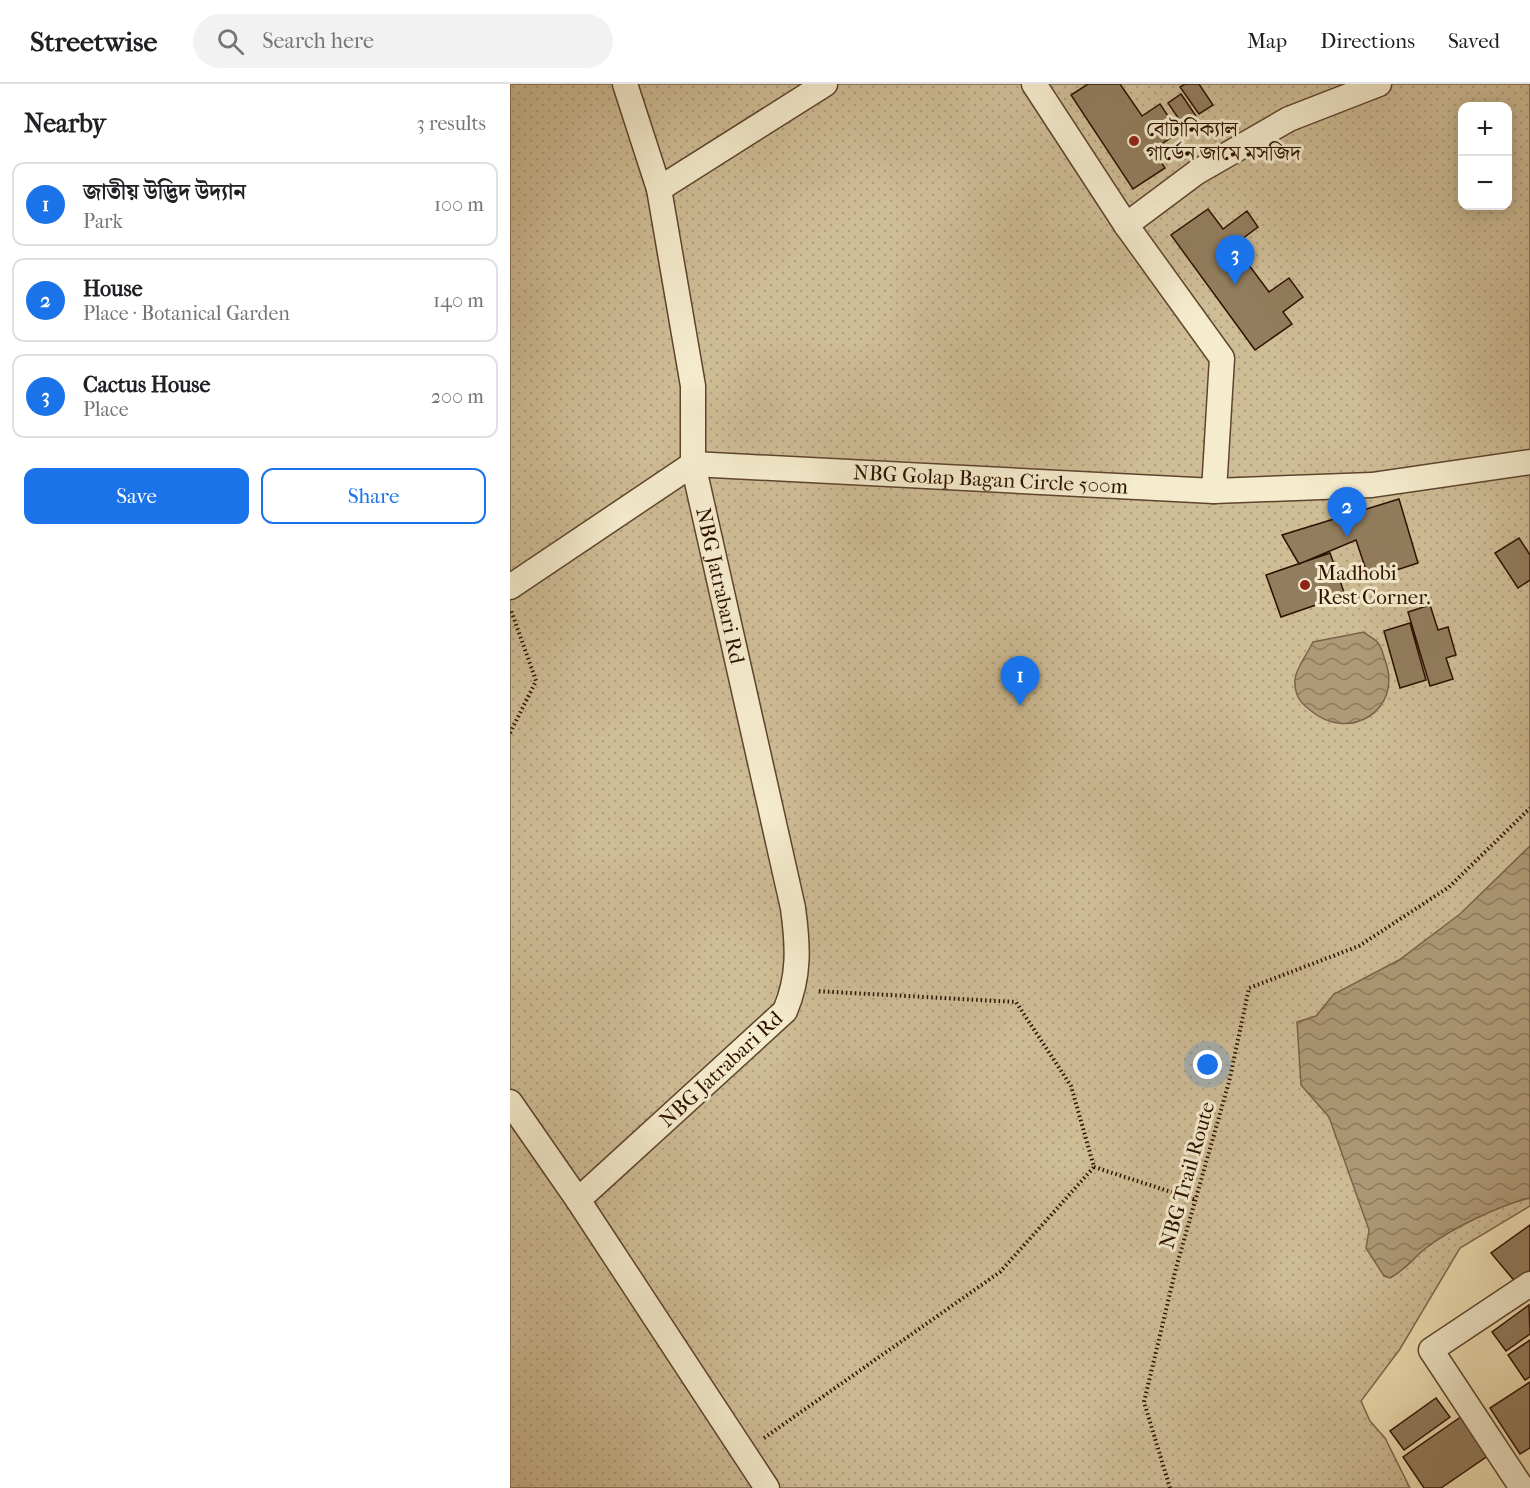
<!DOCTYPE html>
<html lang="en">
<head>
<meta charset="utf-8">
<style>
  :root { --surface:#fff; --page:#f2f2f2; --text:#202124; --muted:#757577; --line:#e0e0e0; --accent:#1a73e8 }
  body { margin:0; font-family:"IM FELL French Canon","Noto Serif Bengali",serif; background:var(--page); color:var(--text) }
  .controls { position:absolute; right:18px; top:18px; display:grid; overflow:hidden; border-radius:12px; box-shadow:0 3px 15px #0003 }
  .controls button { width:54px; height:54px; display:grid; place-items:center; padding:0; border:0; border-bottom:2px solid var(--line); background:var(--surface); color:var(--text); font:30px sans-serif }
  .you { position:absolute; left:698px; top:981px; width:21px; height:21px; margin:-15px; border:4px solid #fff; border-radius:50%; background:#1a73e8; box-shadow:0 0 0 9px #1a73e833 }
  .badge { display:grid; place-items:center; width:39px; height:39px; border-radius:50%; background:var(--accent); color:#fff; font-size:20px; font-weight:700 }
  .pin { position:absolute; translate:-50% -50px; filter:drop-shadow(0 2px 3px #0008) }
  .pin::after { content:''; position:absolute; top:32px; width:21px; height:18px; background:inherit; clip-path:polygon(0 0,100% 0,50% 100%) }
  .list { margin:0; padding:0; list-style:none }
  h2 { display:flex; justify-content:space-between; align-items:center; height:78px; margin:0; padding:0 24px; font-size:26px }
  h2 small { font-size:20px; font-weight:400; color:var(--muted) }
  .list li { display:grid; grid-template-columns:39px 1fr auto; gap:18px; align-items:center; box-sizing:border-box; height:84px; margin:0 12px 12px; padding:0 12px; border:2px solid var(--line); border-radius:12px }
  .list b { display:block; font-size:22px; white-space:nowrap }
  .list p { margin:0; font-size:20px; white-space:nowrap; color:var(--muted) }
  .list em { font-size:20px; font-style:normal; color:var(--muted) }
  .actions { display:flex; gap:12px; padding:18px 24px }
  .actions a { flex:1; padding:14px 0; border:2px solid var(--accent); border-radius:12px; text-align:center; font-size:21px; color:var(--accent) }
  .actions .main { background:var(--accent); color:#fff }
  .icon { flex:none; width:33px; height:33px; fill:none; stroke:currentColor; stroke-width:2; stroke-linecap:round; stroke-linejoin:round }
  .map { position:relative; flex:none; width:1020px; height:1404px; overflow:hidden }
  header { display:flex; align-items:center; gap:36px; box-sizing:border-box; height:84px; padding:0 30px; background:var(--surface); border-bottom:2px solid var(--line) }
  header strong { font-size:28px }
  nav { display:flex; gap:33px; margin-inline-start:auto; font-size:21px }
  .search { width:420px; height:54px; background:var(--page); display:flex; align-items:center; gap:15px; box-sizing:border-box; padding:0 21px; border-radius:33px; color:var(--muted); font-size:22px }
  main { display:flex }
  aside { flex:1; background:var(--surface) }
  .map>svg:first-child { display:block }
  .park { fill:url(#park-dots); stroke:#7e664c; stroke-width:1.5; fill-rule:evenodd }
  .water { fill:url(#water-waves); stroke:#7a6348; stroke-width:1.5 }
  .building { fill:#927d5e; stroke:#2d1001; stroke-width:1.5 }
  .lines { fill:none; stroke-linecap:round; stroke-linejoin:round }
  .street-casing { stroke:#5e442e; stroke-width:27 }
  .path { stroke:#2d1001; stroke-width:4; stroke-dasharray:1.5 3; stroke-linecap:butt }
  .street { stroke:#f5ecce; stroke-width:24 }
  .poi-dot { fill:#8f2418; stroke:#f5ecce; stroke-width:2 }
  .labels { text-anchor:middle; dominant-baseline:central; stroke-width:6; stroke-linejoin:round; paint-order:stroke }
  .poi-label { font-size:21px; fill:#2d1001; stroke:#f5ecce; text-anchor:start }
  .street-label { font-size:21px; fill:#2d1001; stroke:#f5ecce }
</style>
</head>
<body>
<header>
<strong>Streetwise</strong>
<div class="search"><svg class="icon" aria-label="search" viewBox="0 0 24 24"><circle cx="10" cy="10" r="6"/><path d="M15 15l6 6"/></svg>Search here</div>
<nav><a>Map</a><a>Directions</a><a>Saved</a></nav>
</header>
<main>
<aside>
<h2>Nearby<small>3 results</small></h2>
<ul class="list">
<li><span class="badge">1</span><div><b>জাতীয় উদ্ভিদ উদ্যান</b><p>Park</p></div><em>100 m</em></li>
<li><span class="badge">2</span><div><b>House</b><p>Place · Botanical Garden</p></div><em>140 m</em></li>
<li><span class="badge">3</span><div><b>Cactus House</b><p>Place</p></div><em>200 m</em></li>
</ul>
<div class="actions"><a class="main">Save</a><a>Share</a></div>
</aside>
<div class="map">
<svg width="1020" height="1404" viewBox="0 0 1020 1404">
  <defs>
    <pattern id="park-dots" width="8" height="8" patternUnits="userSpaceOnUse" patternTransform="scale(1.5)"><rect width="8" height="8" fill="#cfbd96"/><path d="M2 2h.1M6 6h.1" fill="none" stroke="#b2a180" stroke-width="1.8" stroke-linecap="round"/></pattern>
    <pattern id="water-waves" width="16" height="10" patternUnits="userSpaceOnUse" patternTransform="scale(1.5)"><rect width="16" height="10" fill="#ae9a77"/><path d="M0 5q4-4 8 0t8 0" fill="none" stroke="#8e7c5f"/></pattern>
  </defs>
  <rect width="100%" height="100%" fill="#f0e1b4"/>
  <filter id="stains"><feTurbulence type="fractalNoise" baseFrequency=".00333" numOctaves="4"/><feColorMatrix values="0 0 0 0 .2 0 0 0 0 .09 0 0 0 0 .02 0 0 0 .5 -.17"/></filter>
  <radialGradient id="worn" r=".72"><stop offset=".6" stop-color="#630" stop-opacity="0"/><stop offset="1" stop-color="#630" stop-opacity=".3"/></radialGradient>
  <path class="park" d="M0,0H1020V1122L950,1164L890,1265L851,1317L860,1337L875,1354L900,1404H0ZM952,22H998V122H952Z"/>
  <path class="water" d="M854,548C858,552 865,555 868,559C872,563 873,571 875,576C894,627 838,659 800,626C789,618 784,609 785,595C786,584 798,569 803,558Z
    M1020,762V1114C990,1121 940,1145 916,1164C902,1175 898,1184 880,1194L874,1192L856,1164L859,1146L819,1033L791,1001L787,938L806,932L824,910L889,876L950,830Z"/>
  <path class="building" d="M578,0H610L632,32L650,20L669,48L643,66L655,84L623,105L561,11Z
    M675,0H689L703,21L689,30L670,3Z
    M671,10L686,32L673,41L658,19Z
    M698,125L713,145L737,127L748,143L724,161L759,208L779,194L793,213L773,228L782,240L745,266L661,151Z
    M889,415L908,479L859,495L846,456L789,480L772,451Z
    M1009,454L1020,471V496L1008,504L985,469Z
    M820,469L835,511L771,533L756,491Z
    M920,521L928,546L938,543L946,571L936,574L943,595L920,602L898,528Z
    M900,539L916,596L890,604L874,547Z
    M1020,1141V1190L1007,1200L981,1169Z
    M1019,1221L1020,1250L996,1267L982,1248Z
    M1020,1256V1293L1015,1296L998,1271Z
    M1020,1298V1364L1010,1370L980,1324Z
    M926,1314L940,1333L894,1366L880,1347Z
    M955,1330L982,1369L931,1404H914L893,1373Z"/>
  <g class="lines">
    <defs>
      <g id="street">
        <path id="s1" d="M115,0L149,105L183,302V380L283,824C288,861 290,892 275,927L68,1116L257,1404"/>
        <path d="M149,105L315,0"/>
        <path d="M616,141L687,88L779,35L869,0"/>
        <path id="s2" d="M183,380L704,407L712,274L616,141L524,0"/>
        <path d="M704,407L862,401L1020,378"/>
        <path d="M0,503L183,380"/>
        <path d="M0,1018L68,1116"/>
        <path d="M1012,1404L921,1266L1020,1200"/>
      </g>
    </defs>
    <use href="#street" class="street-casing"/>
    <path class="path" d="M0,649L26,597L1,526
      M584,1083L686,1116
      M254,1354L490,1188L584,1083L561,1002L506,918L306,907
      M660,1404L634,1318L666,1184L719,998L739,904L849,862L939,803L1020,724"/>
    <use href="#street" class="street"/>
  </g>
  <g class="poi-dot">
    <circle cx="624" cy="57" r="6"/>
    <circle cx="795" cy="501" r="6"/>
  </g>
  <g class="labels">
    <g class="poi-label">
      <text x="636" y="45">বোটানিক্যাল<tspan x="636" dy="24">গার্ডেন জামে মসজিদ</tspan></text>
      <text x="807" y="489">Madhobi<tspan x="807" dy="24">Rest Corner.</tspan></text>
    </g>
    <g class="street-label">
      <text stroke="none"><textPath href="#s2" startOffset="298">NBG Golap Bagan Circle 500m</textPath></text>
      <text stroke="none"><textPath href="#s1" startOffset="513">NBG Jatrabari Rd</textPath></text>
      <text transform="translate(211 985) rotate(-43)">NBG Jatrabari Rd</text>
      <text transform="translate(677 1091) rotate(-74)">NBG Trail Route</text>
    </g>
  </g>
  <rect width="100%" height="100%" filter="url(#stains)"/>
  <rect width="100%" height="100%" fill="url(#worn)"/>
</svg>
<div class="controls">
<button>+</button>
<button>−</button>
</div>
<div class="you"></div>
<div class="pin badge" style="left:510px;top:622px">1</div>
<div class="pin badge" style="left:837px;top:453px">2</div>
<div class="pin badge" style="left:725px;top:201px">3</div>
</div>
</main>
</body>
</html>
